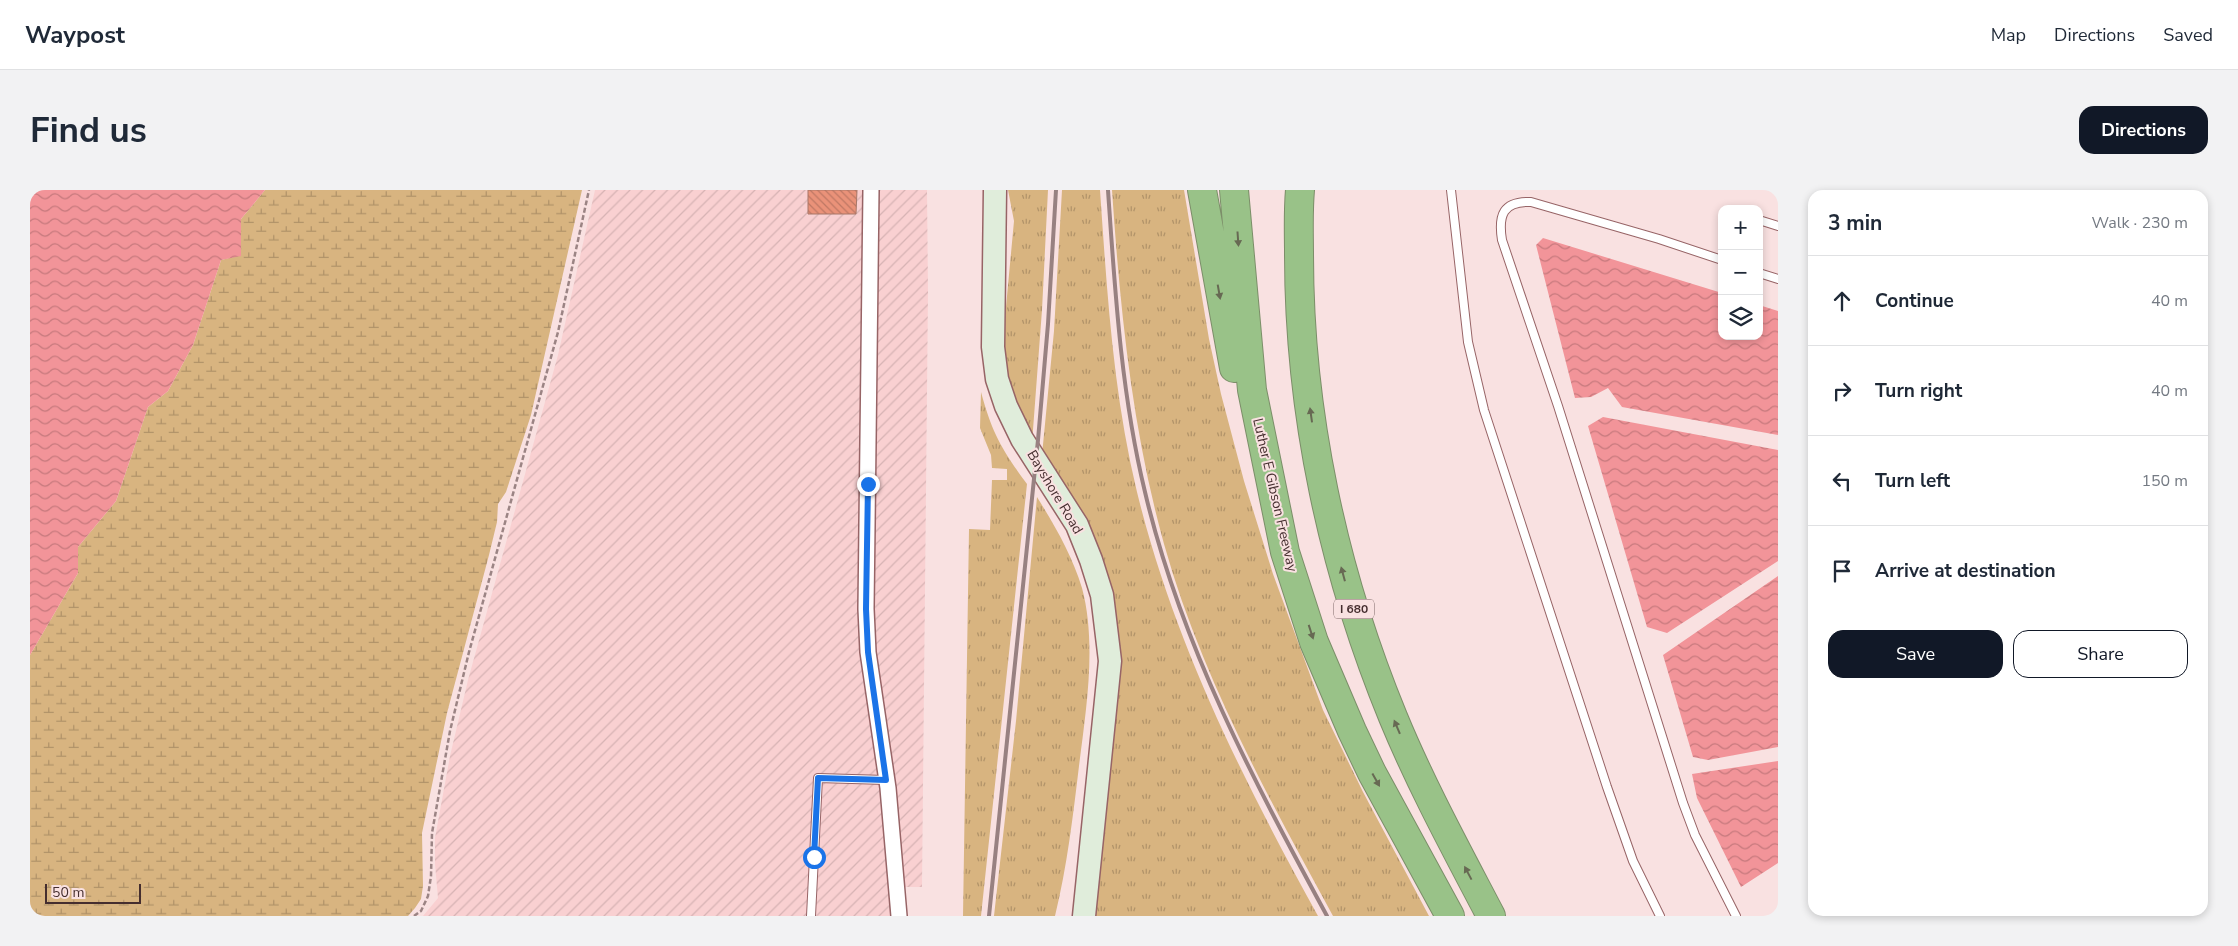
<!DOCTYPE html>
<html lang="en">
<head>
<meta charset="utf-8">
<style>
  :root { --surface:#fff; --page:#f2f2f3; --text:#1f2937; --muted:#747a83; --line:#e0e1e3; --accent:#111827 }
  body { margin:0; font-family:"Nunito Sans",sans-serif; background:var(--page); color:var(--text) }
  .controls { position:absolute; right:15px; top:15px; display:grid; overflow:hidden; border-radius:10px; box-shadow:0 2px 8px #0003 }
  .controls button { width:45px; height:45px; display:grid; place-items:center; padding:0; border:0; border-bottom:1px solid var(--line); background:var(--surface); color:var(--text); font:25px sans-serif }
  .scale { position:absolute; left:15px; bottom:12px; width:96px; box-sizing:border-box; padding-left:5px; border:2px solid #452e2f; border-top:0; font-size:14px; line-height:18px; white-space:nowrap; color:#452e2f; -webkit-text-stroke:4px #f9e1e1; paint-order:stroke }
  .stop { position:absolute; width:15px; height:15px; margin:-11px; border:4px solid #1a73e8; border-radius:50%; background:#fff }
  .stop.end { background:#1a73e8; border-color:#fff; box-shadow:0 1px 5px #0008 }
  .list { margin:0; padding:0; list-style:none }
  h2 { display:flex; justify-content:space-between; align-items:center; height:65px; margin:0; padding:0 20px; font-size:21px }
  h2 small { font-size:16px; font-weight:400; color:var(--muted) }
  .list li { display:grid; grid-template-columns:32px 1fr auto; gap:15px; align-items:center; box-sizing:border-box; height:90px; padding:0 20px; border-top:1px solid var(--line) }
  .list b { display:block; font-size:19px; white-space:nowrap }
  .list em { font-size:16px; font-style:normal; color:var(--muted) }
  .actions { display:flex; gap:10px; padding:15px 20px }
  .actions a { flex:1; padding:11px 0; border:1px solid var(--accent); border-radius:15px; text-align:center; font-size:18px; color:var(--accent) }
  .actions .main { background:var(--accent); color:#fff }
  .icon { flex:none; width:28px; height:28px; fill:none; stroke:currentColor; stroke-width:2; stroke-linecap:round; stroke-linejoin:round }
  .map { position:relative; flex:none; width:1748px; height:726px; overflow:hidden; border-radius:15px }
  header { display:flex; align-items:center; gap:30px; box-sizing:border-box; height:70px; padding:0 25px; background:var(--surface); border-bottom:1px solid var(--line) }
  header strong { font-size:24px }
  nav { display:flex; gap:28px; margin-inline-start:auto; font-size:18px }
  .intro { display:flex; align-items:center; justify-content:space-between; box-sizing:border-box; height:120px; padding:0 30px }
  h1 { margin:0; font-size:35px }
  .button { padding:12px 22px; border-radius:15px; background:var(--accent); color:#fff; font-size:18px; font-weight:700 }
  main { display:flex; gap:30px; padding:0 30px }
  aside { flex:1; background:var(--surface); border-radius:15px; box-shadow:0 2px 8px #0003 }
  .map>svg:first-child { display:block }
  .industrial { fill:url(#industrial-furrows) }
  .grass { fill:url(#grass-tufts) }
  .wetland { fill:url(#wetland-marsh) }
  .water { fill:url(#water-waves) }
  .building { fill:url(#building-back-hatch); stroke:#a87768 }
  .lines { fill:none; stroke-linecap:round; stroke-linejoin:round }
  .lane-casing { stroke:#976466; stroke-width:10 }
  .street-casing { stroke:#976466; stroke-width:18 }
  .secondary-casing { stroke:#976466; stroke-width:25 }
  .highway-casing { stroke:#7c8e69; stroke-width:30 }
  .path { stroke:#9b8484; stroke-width:2.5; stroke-dasharray:5 2.5; stroke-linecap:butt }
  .lane { stroke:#fff; stroke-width:8 }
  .street { stroke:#fff; stroke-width:15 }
  .secondary { stroke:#e0eddb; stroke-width:22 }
  .highway { stroke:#99c288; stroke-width:28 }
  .rail { stroke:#988181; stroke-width:4 }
  .oneway { fill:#676953 }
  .route { stroke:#1a73e8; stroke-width:6 }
  .labels { text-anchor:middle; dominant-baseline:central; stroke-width:4; stroke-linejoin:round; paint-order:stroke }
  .shield { fill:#f9e1e1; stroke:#7b6464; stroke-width:1 }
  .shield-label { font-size:12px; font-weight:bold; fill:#452e2f }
  .street-label { font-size:14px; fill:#452e2f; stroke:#f9e1e1 }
</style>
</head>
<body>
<header>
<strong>Waypost</strong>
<nav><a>Map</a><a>Directions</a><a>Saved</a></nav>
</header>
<div class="intro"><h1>Find us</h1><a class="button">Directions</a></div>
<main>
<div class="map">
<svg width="1748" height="726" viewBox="0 0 1748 726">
  <defs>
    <pattern id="industrial-furrows" width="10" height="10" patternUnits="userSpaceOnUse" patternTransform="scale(1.25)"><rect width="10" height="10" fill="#f9d0d1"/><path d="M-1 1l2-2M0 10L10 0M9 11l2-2" fill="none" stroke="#d7b3b4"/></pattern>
    <pattern id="grass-tufts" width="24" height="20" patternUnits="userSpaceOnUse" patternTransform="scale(1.25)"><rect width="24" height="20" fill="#d8b480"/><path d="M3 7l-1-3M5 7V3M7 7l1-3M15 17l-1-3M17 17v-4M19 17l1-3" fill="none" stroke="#b19369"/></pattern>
    <pattern id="wetland-marsh" width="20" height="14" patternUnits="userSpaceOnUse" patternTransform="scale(1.25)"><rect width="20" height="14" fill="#d8b480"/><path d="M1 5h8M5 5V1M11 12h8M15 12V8" fill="none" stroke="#b19369"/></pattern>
    <pattern id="water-waves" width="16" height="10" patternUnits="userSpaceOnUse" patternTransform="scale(1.25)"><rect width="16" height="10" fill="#f29499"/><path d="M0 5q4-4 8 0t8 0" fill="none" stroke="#c6797d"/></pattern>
    <pattern id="building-back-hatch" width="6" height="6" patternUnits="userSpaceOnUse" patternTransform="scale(1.25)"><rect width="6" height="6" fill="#ea9279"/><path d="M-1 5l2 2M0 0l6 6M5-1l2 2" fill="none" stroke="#bf7864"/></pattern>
  </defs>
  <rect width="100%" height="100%" fill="#f9e1e1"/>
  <path class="industrial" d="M565,0H897L898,102L892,697H875L876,726H393L408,708L405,674V648L420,566L438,490L528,165Z"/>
  <path class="grass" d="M978,0H1018L1012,120L1002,253L979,201L973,149L984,31Z
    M1032,0H1070C1077,101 1083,203 1107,302C1144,453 1213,590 1288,726H1059L1084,453L1012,265L1024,141Z
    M1082,0H1154L1179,149L1191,204L1214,291L1243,384L1293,520L1333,602L1399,726H1303C1238,607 1171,486 1134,354C1102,239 1090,119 1082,0Z
    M951,202C962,243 972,260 997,294L951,726H933L939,339L960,340L962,290H977V279L962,278L961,265L950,238Z
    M1007,307C1025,336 1042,365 1052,398C1067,454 1056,520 1049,576C1043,626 1037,677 1025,726H964L986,531Z"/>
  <path class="wetland" d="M235,0H552L501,225L476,302L468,314L467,332L459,365L417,523L392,643L393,696L391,709L385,718L378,726H0V465L48,383V357L86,311L118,217L138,201L163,155L191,70L211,65V29Z"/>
  <path class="water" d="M0,0H235L211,29V66L191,70L163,155L138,201L118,217L86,311L48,357V383L0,465Z
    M1513,48L1692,103V146H1729V115L1748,121V245L1592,217L1578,198L1561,207L1545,208L1506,55Z
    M1573,227L1748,260V371L1637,443L1617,437L1558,236Z
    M1748,386V557L1678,570L1663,567L1633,465Z
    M1748,571V673L1711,697L1667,608L1662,584Z"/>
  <path class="building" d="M778,0H827L826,24H778Z"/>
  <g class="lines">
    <defs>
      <path id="lane" d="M1421,0L1438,152L1454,220L1577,597L1603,671L1630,726
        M1729,30L1748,36
        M1692,70L1629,49L1501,12C1473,11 1468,25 1472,50L1528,216L1653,613L1665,645L1706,726
        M1729,83L1748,89
        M781,726L788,588L856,590"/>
      <path id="street" d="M841,0L836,419L838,462L858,598L869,726"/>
      <path id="secondary" d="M965,0L963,157L967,189L976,216L992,249L1047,335L1061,370L1072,405L1080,471L1054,726"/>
      <path id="highway" d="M1172,0L1204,178
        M1204,0L1222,200L1255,362L1284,452L1322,541L1342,583L1420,726
        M1270,0C1268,22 1269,43 1269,65C1269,223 1303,381 1363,527C1391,595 1427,661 1461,726"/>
    </defs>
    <use href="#lane" class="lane-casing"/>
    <use href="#street" class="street-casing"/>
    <use href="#secondary" class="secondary-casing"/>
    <use href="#highway" class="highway-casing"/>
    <path class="path" d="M384,726L391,721L398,706L401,686L402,643L420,541L439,462L528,142L559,0"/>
    <use href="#lane" class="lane"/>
    <use href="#street" class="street"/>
    <use href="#secondary" class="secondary"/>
    <use href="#highway" class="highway"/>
    <path class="rail" d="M1078,0C1085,101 1091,203 1115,302C1151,455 1223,589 1297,726
      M959,726L1008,250L1018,134L1026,0"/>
  </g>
  <defs><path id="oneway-solid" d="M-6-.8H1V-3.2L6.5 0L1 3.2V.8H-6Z" transform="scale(1.25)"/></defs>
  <g class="oneway">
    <use href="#oneway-solid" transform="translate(1208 49) rotate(86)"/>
    <use href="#oneway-solid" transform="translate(1189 102) rotate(80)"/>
    <use href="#oneway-solid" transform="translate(1281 225) rotate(-98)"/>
    <use href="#oneway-solid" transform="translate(1313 384) rotate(-105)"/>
    <use href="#oneway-solid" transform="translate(1281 442) rotate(72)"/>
    <use href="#oneway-solid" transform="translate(1367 537) rotate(-113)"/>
    <use href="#oneway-solid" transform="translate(1346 590) rotate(61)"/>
    <use href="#oneway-solid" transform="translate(1438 683) rotate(-118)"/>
  </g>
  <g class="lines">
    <path class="route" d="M784,667L788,588L856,590L838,462L836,419L838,294"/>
  </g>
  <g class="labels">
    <rect class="shield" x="1304" y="409.5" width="40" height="19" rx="4"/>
    <g class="shield-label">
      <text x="1324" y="419">I 680</text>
    </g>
    <g class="street-label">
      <text transform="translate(1025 302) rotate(59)">Bayshore Road</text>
      <text transform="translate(1245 305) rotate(77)">Luther E Gibson Freeway</text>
    </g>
  </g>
</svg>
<div class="controls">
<button>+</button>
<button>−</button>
<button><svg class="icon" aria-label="layers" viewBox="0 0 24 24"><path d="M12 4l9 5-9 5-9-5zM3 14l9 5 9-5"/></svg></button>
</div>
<div class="scale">50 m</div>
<div class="stop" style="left:784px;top:667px"></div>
<div class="stop end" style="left:838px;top:294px"></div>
</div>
<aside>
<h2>3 min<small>Walk · 230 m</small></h2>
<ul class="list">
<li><svg class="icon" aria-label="ahead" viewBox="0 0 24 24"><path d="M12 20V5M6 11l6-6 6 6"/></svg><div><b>Continue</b></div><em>40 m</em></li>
<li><svg class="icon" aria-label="right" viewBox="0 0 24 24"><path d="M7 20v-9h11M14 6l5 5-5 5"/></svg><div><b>Turn right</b></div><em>40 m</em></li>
<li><svg class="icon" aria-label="left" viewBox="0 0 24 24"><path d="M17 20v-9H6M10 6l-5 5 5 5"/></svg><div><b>Turn left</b></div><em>150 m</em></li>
<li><svg class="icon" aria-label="arrive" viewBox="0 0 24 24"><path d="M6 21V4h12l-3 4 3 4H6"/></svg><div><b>Arrive at destination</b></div></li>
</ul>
<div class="actions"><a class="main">Save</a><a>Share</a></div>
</aside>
</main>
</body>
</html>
